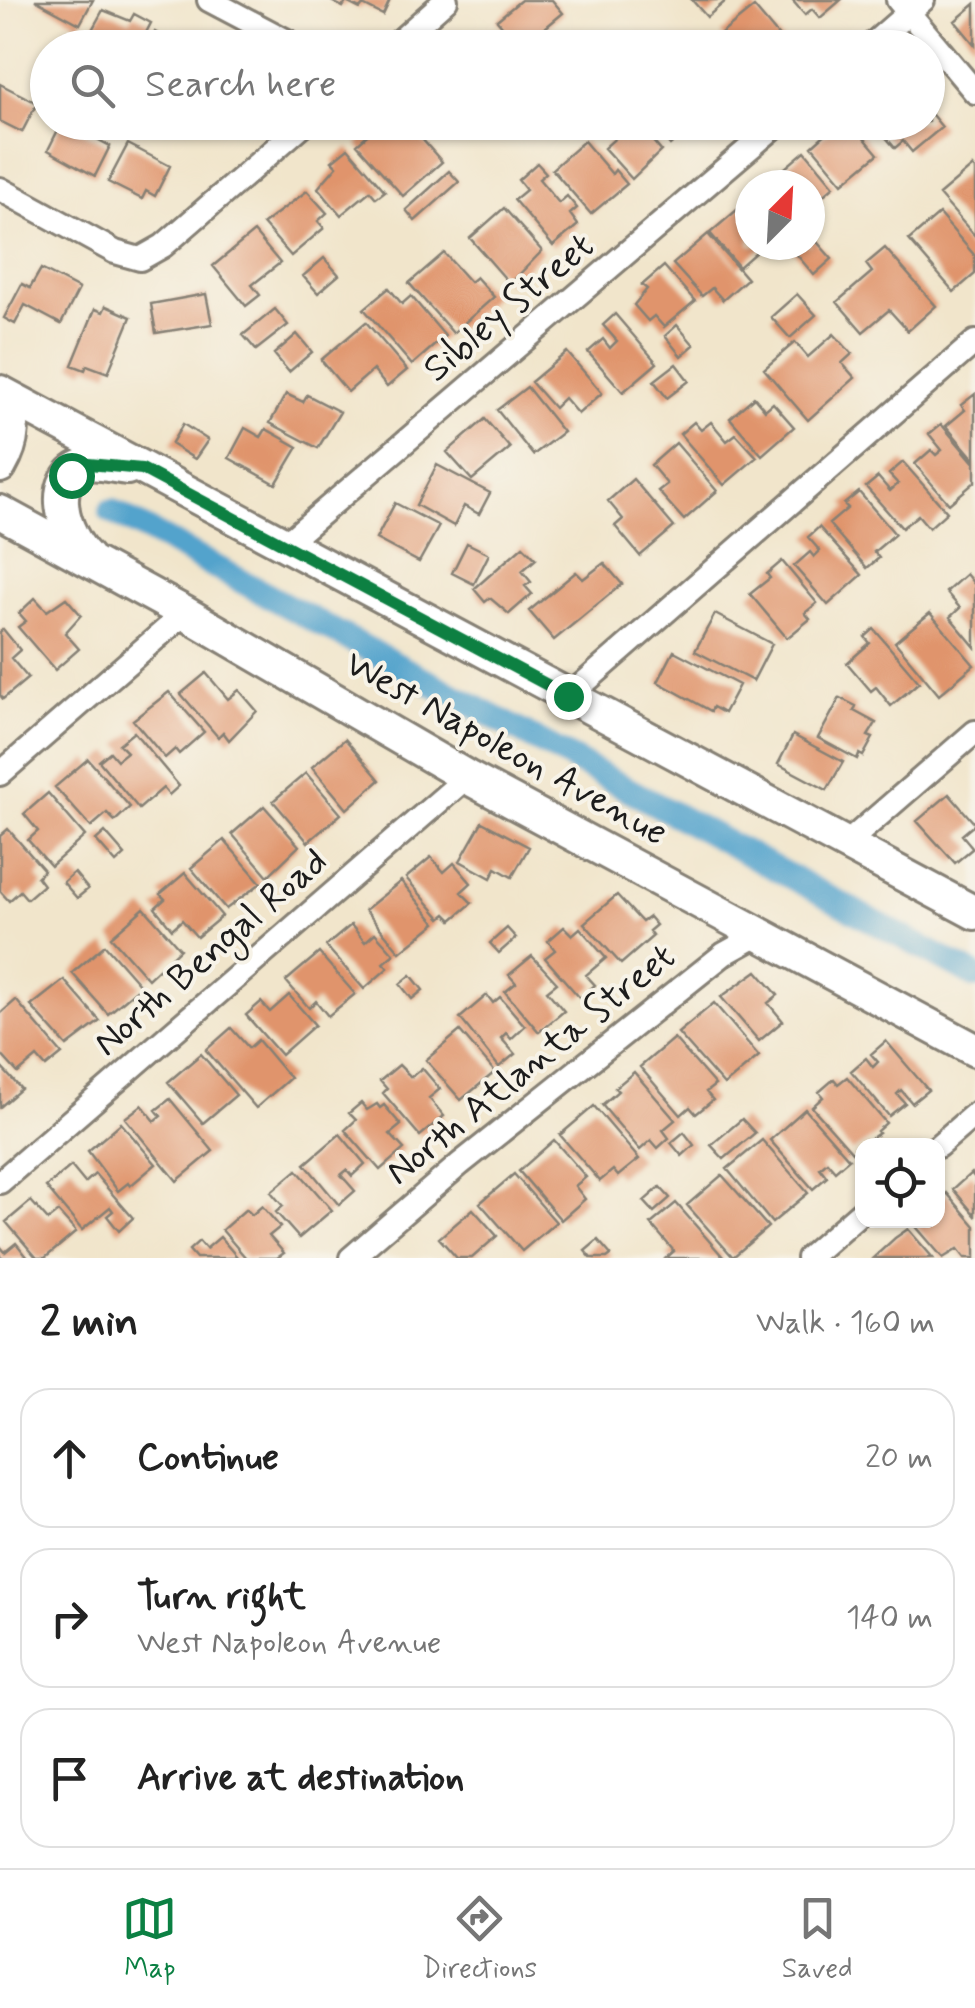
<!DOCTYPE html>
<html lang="en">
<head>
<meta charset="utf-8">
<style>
  :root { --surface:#fff; --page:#f2f2f2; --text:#222; --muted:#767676; --line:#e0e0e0; --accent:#0b8043 }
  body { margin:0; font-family:Mynerve,sans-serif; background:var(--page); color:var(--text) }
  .controls { position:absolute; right:30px; bottom:30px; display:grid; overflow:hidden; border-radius:20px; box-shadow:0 2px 8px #0004 }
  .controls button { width:90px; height:90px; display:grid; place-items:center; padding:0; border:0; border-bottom:2px solid var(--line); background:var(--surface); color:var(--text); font:50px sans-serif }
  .compass { position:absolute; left:735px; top:170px; width:90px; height:90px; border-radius:50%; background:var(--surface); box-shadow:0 2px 8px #0004; rotate:24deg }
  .stop { position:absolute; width:30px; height:30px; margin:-22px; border:8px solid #0b8043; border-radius:50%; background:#fff }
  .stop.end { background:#0b8043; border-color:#fff; box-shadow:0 2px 10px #0008 }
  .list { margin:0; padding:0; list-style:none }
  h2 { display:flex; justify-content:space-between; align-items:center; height:130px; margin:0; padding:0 40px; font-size:42px }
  h2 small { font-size:32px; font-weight:400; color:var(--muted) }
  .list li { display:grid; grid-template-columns:65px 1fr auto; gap:30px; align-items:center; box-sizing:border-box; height:140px; margin:0 20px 20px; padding:0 20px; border:2px solid var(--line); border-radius:30px }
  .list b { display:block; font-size:38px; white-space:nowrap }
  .list p { margin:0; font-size:32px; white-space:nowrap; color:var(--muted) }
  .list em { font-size:32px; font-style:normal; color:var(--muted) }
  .icon { flex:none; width:55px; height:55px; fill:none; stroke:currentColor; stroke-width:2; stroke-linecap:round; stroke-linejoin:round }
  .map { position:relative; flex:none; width:975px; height:1258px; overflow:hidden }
  .search { position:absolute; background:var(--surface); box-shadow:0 2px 8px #0004; left:30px; right:30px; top:30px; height:110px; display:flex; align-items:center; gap:25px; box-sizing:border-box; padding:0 35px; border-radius:55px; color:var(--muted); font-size:38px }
  .sheet { height:610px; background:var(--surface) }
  nav { display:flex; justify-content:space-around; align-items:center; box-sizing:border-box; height:140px; border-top:2px solid var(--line); background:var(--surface); font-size:28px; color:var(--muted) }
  nav a { display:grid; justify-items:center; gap:5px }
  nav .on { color:var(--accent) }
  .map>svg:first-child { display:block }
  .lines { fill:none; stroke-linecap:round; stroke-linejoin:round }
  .canal { stroke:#52a3cc; stroke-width:25 }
  .building { fill:#e0946c }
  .street-casing { stroke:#868074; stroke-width:28 }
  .secondary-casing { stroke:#868074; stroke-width:38 }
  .street { stroke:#fff; stroke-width:22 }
  .secondary { stroke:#fff; stroke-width:32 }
  .route { stroke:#0b8043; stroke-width:12 }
  .labels { text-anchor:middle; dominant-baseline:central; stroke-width:8; stroke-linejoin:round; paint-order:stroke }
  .street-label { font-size:38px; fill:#1c1c1c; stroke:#f7f3e8 }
</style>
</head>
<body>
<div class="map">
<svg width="975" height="1258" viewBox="0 0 975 1258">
  <rect width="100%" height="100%" fill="#f7f3e8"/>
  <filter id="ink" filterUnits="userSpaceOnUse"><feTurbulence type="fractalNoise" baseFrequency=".01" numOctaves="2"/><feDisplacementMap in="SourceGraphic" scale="20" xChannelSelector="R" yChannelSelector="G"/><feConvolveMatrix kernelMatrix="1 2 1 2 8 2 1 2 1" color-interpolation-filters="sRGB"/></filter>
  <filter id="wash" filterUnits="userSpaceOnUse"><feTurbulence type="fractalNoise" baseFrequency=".0048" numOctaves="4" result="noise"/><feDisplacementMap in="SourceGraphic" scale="40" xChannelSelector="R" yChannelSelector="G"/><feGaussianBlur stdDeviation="2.25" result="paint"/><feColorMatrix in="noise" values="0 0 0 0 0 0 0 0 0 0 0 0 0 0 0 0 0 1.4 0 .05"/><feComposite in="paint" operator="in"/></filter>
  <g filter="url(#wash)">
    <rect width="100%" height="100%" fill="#f1e5cb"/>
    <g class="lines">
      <path class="canal" d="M111,511L975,976"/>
    </g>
    <g id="blocks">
      <path class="building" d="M35,0H93L80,24Z
        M329,0H390L383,15L363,5L360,9L346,2L343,7Z
        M521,0H552L563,13L539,33L547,42L541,48H521L497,20Z
        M692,0H727L707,17Z
        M792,0H841L820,18L812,9L805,15Z
        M975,4V45L955,21Z
        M754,7L786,45L783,48H732L721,34Z
        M103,10L130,21L134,14L151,23L138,48H103L87,39Z
        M495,28L511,48H466L471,43L474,46Z
        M155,32L184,48H147Z
        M0,84L37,103L22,132L0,121Z
        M928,110L942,127L912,152L903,141L895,148L877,127L882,122H928Z
        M62,122H84L80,130L110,146L95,176L48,150Z
        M382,122H407L442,162L403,196L357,144Z
        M651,122H696L670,145Z
        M839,122H851L878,154L843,183L812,146Z
        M628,127L634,134L641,127L661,151L632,179L604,148Z
        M584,141L612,174L615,170L627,184L591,214L552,169Z
        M128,144L170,166L155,196L146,191L142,199L108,182Z
        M348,148L385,191L376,198L370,191L341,215L318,188L337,166L332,161Z
        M805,151L834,186L810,207V185H765Z
        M537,163L546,173L539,179L559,203L567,196L577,208L570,214L578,225L553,246L514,200L526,190L518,180Z
        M972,167L975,170V236L939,195Z
        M449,171L459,182L415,221L406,210Z
        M307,191L327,213L318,221L324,228L291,256L263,224Z
        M745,203L750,209V245H764L739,267L710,233Z
        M504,208L542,251L510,284L470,238Z
        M939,214L975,256V274L954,292L909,240Z
        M254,232L280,263L252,285L260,295L246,306L213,266Z
        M708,234L747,279L723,300L712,288L702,296L673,264Z
        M810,234L832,259L814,275L792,249L797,245H810Z
        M885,248L936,306L908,331L889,310L863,332L837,302L872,272L866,264Z
        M444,253L470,282L476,277L494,297L453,333L409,283Z
        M324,258L339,275L318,293L303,276Z
        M664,266L695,301L664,327L654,316L648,321L634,305L647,289L642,285Z
        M41,269L79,289L61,324L25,305L15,324L4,318L22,284L30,288Z
        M389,288L402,304L411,296L445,336L412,365L364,309Z
        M206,294L212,324L156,333L151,304Z
        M797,294L816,315L790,338L771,317Z
        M106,306L131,317L108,373L87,365L85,370L72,365L95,309L103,312Z
        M275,309L288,325L256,350L243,335Z
        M615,314L657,363L623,392L588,352L603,339L610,348L617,341L603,325Z
        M366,322L407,370L387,387L373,370L348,392L321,360Z
        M677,325L694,345L681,356L665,336Z
        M297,334L312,352L289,372L274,354Z
        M834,334L852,354L842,363L855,378L808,420L764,369L795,342L808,357Z
        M567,352L602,393L578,414L564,398L554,408L531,382Z
        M676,364L689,381L667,398L654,381Z
        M527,387L563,432L533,455L497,410Z
        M286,394L303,402L307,395L340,412L318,448L270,423Z
        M975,394V460L946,426L965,410L961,405Z
        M754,397L765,410L773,403L794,427L762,455L730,418Z
        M485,419L510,448L472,480L447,452Z
        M694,422L701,430L711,422L727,441L736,434L757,457L724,485L680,434Z
        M183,424L208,440L195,459L171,444Z
        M941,424L975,464V482L949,504L915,464L931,450L936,455L942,450L929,434Z
        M245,428L261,437L266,429L298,447L276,484L229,458Z
        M676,443L717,491L684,520L658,491L667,484L651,465Z
        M903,462L947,512L929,528L918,515L902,528L866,487L878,477L890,491L898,484L889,474Z
        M437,465L490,493L479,514L464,506L454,526L416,505Z
        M633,479L674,527L640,556L615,526L623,519L608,501Z
        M859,492L895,534L874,552L879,558L867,568L829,524L848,508L844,504Z
        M395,503L439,526L419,562L376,539Z
        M819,527L862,575L828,605L794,566L810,552L814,557L820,551L808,537Z
        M467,543L489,554L474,584L452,573Z
        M523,546L536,559L522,571L531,582L525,586L532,594L509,614L490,598L485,602L474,589Z
        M782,561L817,603L805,613L810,619L787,638L750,594L770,578L767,574Z
        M604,563L622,584L554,640L529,611L576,572L583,579Z
        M966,574L975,585V647L950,617L960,608L946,592Z
        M35,598L47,611L66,598L81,615L65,633L79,649L55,670L18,627L26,621L19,613Z
        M930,613L974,665L939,695L895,642Z
        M715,614L772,644L753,681L695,651Z
        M3,629L20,650L11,658L28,678L3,699L0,695V632Z
        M874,629L919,682L891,706L876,687L871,691L847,663L870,643L865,637Z
        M674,651L739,685L724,713L713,707L711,711L658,682Z
        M206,673L228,699L239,690L257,711L229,740L223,732L218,737L181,694Z
        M169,692L204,732L179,754L175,749L165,758L133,720Z
        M840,698L856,706L854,711L876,723L868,736L873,738L863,756L859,754L857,759L818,738Z
        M134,732L179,786L169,795L163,788L139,809L99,761L110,752L117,760L127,752L119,744Z
        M793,735L843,762L827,790L778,764Z
        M345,739L380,780L347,809L312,767Z
        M88,759L130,807L115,821L107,813L91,827L55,787Z
        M306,773L341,814L308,842L273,801Z
        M48,793L85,836L51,866L28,840L38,831L24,814Z
        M949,794L975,824L962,835L973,848L955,863L917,821Z
        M264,806L299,846L268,876L232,834Z
        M482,822L529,847L512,877L496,868L491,878L460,861Z
        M8,829L44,870L37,877L43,885L27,899L20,891L9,901L0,891V836Z
        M105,832L125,855L116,863L96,840Z
        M224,840L261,883L226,909L191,868Z
        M431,857L444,872L454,863L471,883L461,892L472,903L452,920L446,914L441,918L406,878Z
        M74,872L88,889L77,898L63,882Z
        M185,873L222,916L197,937L182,920L172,929L155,908L165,899L160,894Z
        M401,881L436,923L400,952L365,910Z
        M617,895L642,922L649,917L656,925L649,931L653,936L621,964L584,923Z
        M144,908L180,949L148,979L111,937Z
        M351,925L365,942L375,933L394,954L383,963L388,968L364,989L326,946Z
        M564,927L572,935L580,928L606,958L586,975L595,985L580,998L545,958L555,950L548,941Z
        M507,928L516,938L499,953L490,943Z
        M105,945L141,986L108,1014L72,973Z
        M319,953L355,994L328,1016L316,1001L309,1008L286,981Z
        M532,956L557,983L547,991L564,1011L539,1032L505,992L516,983L509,975Z
        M757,971L778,995L768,1003L783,1021L759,1041L721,997Z
        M411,975L423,990L412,999L400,984Z
        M64,980L100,1021L67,1046L31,1006Z
        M289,995L315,1025L281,1055L246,1015L261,1002L270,1012Z
        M487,995L493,1003L500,997L525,1026L511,1039L506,1033L501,1038L515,1054L499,1067L460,1018Z
        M16,1000L62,1054L46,1067L37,1057L18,1073L0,1053V1014Z
        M714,1003L759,1056L724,1085L678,1033Z
        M231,1028L249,1048L258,1040L290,1078L256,1108L206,1050Z
        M460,1031L495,1072L461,1100L426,1060Z
        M674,1038L715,1085L706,1092L713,1100L696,1114L690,1107L681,1115L640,1067Z
        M886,1041L928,1090L912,1103L901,1090L897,1094L905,1103L889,1116L851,1071L866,1058L873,1067L878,1062L871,1054Z
        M201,1054L236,1095L203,1123L168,1082Z
        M399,1065L411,1077L422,1068L440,1089L429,1098L444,1116L420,1136L383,1093L387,1089L380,1081Z
        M0,1066L21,1089L0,1107Z
        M634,1072L675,1120L663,1130L669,1138L658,1148L651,1140L640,1150L602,1105L618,1091L615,1088Z
        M847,1077L886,1123L877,1131L879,1133L852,1152L812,1107L823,1097L819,1092L834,1079L838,1084Z
        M170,1099L213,1151L177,1181L125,1118L142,1105L155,1121L161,1116L156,1110Z
        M361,1103L367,1110L377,1104L380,1108L384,1105L401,1125L390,1134L404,1149L380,1170L345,1130L356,1120L349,1113Z
        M594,1106L639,1159L618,1176L613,1170L600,1181L560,1135Z
        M805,1109L849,1159L835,1171L827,1162L820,1168L827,1177L813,1189L770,1140Z
        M742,1119L755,1133L724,1159L711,1145Z
        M121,1123L156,1164L130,1186L128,1183L118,1191L88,1151Z
        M684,1132L694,1145L682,1156L671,1143Z
        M340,1134L365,1164L352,1176L347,1170L341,1175L355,1191L339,1205L305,1164Z
        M554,1140L586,1177L575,1186L585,1199L561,1220L519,1171Z
        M762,1140L808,1193L772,1223L727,1169Z
        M71,1166L85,1183L95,1174L133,1218L119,1231L107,1216L113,1211L110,1207L82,1230L46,1187Z
        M297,1170L332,1210L299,1238L276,1212L283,1206L271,1192Z
        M971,1173L975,1178V1215L953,1189Z
        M514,1174L556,1222L522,1251L480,1203Z
        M722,1175L768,1227L733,1257L687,1205Z
        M660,1187L670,1198L654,1212L644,1201Z
        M947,1193L975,1226V1258H965L958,1249L943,1258L912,1222L938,1220V1201Z
        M31,1201L48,1220L58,1212L76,1232L45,1258H37L6,1222Z
        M676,1203L724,1258H666L674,1251L651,1224Z
        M262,1206L280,1227L269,1236L284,1253L277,1258H246L222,1230L246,1209L252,1215Z
        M473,1209L497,1236L472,1258H457L439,1238Z
        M908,1229L933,1258H873L895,1238Z
        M220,1237L238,1258H196L189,1250L199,1241L206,1249Z
        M598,1240L611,1255L607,1258H591L585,1251Z
        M16,1243L28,1258H0V1246L5,1252Z"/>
    </g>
  </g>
  <g filter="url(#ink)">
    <use href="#blocks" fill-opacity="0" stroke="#868074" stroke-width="2.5"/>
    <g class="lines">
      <defs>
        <path id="street" d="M209,0L300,48
          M898,0L975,92
          M392,48L446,0
          M868,48L923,0
          M0,189L115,252L140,259L163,246L306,122
          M283,546L780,122
          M568,697L975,342
          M0,774L185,613
          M846,844L975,732
          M938,1146L975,1114
          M0,1182L467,777
          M351,1258L460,1164L724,954L760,934
          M808,1258L862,1211"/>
        <path id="secondary" d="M0,392L975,913
          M0,466C15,440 14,424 6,396
          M0,512L185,613L467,777L975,1050
          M87,557C64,535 44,477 88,464C99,462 116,467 127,468"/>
      </defs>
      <use href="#street" class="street-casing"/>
      <use href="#secondary" class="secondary-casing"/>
      <use href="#street" class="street"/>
      <use href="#secondary" class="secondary"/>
    </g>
  </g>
  <g class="lines" filter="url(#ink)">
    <path class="route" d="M71,475L89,464L142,469L568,696"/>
  </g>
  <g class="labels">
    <g class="street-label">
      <text transform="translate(509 308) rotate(-40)">Sibley Street</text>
      <text transform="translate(506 749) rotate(29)">West Napoleon Avenue</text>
      <text transform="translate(211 953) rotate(-41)">North Bengal Road</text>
      <text transform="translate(531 1065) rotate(-39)">North Atlanta Street</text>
    </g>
  </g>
</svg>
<div class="controls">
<button><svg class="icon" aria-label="locate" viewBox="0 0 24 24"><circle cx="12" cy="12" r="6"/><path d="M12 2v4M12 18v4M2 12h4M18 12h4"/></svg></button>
</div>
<svg class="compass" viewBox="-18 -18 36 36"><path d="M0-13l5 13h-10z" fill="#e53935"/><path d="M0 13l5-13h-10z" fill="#767676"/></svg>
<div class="stop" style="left:71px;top:475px"></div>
<div class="stop end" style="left:568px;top:696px"></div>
<div class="search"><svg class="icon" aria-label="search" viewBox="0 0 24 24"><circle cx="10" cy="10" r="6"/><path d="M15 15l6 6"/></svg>Search here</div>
</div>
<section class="sheet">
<h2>2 min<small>Walk · 160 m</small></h2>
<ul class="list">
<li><svg class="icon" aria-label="ahead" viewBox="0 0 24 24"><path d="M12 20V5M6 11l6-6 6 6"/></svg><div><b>Continue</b></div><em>20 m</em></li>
<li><svg class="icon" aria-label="right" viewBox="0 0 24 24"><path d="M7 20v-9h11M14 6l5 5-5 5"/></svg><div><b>Turn right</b><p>West Napoleon Avenue</p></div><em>140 m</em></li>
<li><svg class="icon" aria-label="arrive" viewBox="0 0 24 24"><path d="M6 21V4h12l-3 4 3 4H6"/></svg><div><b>Arrive at destination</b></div></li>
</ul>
</section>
<nav>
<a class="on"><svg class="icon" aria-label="map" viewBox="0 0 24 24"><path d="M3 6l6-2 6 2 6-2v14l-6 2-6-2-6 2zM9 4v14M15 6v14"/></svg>Map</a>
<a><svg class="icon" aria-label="directions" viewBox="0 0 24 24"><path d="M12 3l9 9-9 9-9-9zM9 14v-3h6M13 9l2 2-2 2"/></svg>Directions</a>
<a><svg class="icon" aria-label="saved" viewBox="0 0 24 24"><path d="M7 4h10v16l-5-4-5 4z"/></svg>Saved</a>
</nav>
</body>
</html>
